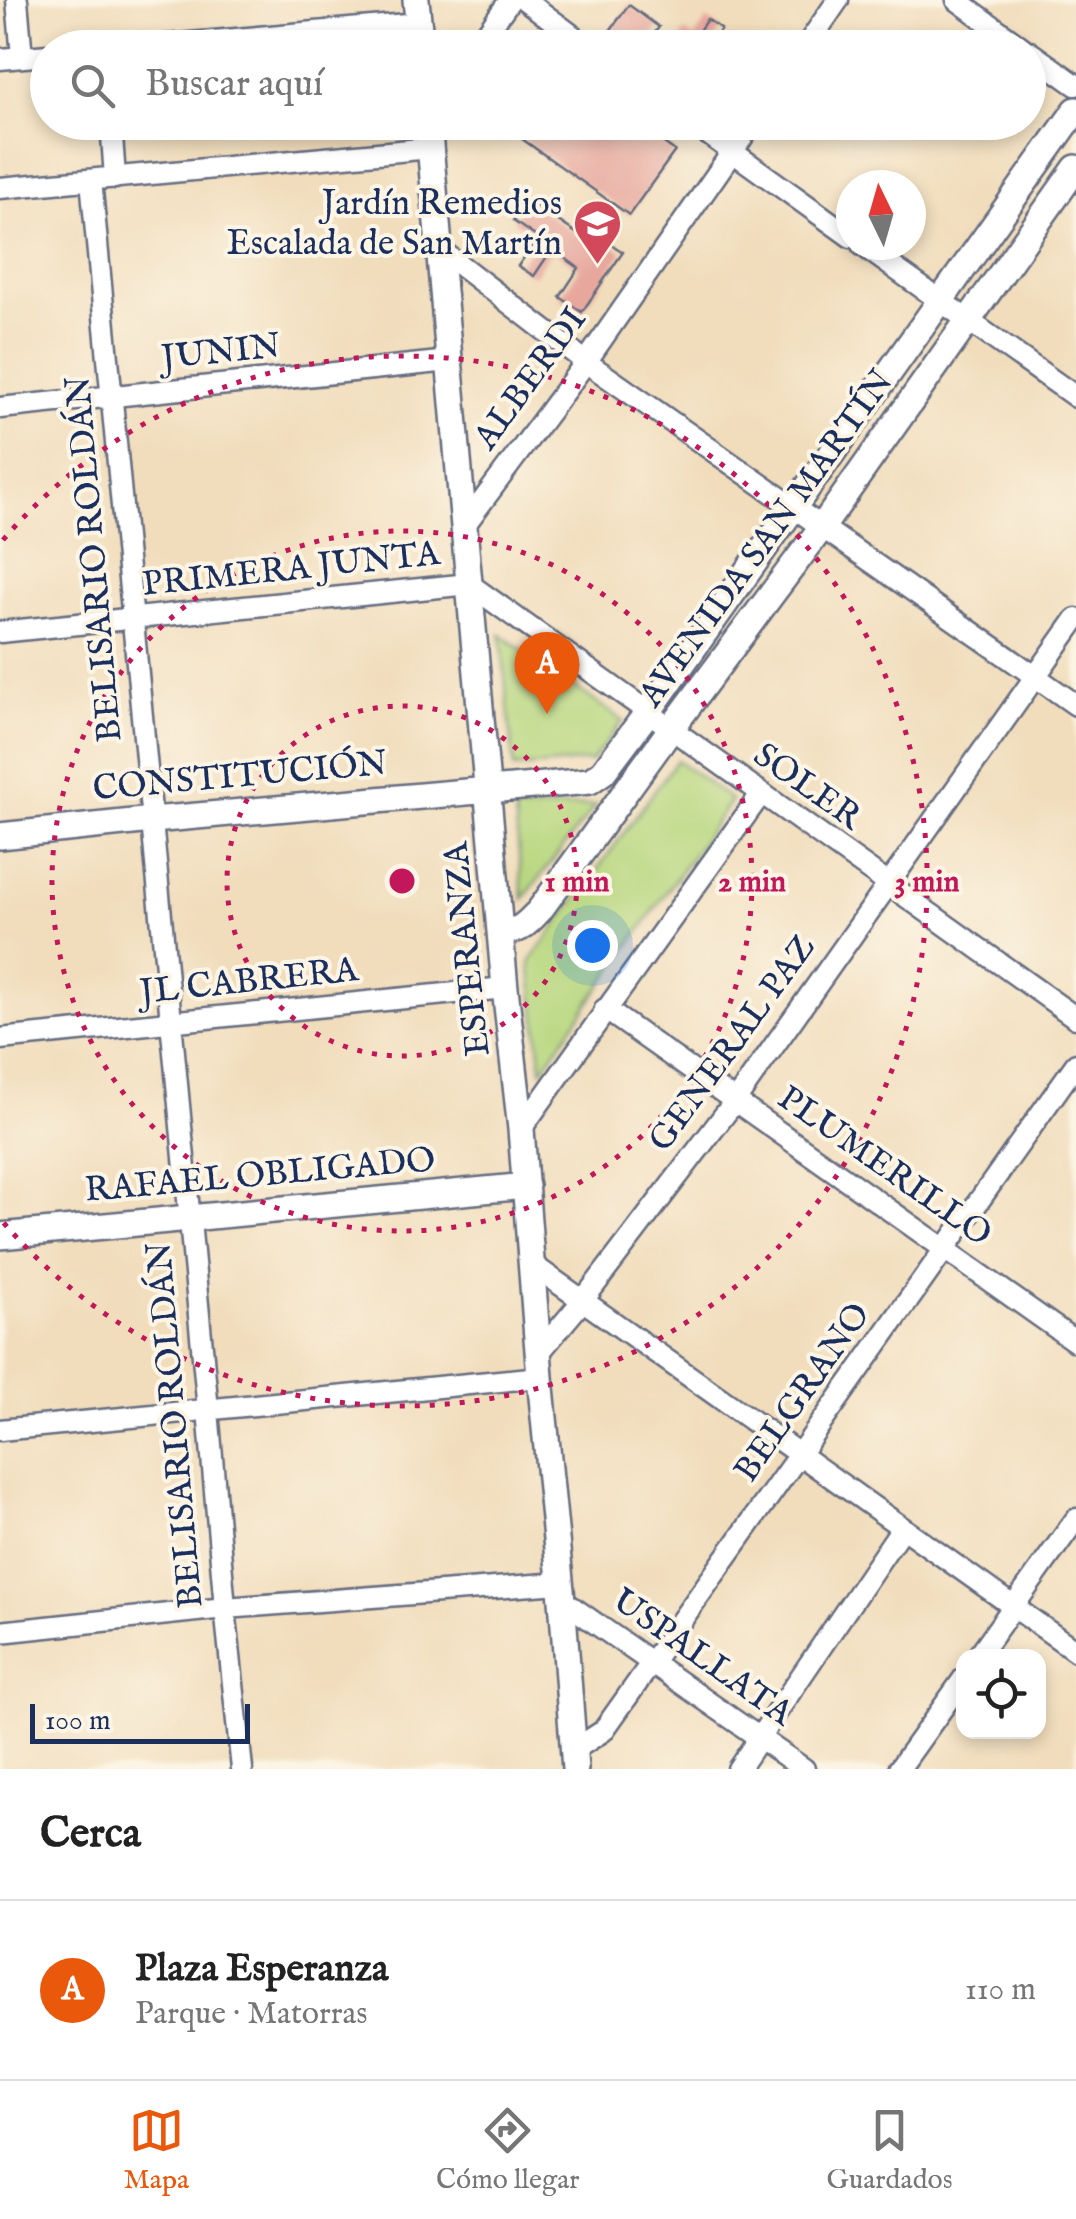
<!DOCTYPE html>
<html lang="es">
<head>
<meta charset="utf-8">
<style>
  :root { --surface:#fff; --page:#f2f2f2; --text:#222; --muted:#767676; --line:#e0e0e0; --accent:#ea580c }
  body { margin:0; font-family:"IM FELL English",serif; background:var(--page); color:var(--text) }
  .controls { position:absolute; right:30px; bottom:30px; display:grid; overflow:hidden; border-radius:20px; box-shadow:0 5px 15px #0003 }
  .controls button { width:90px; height:90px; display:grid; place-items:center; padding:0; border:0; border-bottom:2px solid var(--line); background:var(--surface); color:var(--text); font:50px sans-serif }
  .compass { position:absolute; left:836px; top:170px; width:90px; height:90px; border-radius:50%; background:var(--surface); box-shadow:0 5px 15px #0003; rotate:355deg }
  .scale { position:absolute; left:30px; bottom:25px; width:220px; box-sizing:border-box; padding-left:10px; border:5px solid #1b2f5e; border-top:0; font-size:28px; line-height:35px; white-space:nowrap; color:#1b2f5e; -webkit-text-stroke:8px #fcf5e5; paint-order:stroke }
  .you { position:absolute; left:592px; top:945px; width:35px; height:35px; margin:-25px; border:8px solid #fff; border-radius:50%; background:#1a73e8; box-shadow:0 0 0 15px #1a73e833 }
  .badge { display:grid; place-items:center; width:65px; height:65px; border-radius:50%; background:var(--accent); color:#fff; font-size:32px; font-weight:700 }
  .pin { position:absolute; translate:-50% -82px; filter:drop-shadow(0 2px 5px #0008) }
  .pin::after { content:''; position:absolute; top:52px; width:35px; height:30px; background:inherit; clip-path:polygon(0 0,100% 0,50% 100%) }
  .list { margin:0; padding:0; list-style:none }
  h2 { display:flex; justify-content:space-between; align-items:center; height:130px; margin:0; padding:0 40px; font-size:42px }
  h2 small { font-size:32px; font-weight:400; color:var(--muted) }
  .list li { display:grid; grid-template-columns:65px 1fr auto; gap:30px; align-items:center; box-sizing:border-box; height:180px; padding:0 40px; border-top:2px solid var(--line) }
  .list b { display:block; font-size:38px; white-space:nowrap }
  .list p { margin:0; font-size:32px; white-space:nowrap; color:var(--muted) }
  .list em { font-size:32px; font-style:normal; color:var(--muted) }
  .icon { flex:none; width:55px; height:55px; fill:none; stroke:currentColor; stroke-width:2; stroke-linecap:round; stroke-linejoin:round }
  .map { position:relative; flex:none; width:1076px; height:1769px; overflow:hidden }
  .search { position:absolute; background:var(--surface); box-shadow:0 5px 15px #0003; left:30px; right:30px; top:30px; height:110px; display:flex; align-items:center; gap:25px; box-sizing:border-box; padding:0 35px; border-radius:55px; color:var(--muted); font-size:38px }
  .sheet { height:310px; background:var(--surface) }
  nav { display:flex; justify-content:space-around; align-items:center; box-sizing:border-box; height:140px; border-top:2px solid var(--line); background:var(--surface); font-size:28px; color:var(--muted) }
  nav a { display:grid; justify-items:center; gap:5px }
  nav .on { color:var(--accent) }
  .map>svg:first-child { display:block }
  .green { fill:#b7d77e; stroke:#69836e; stroke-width:2.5 }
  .building { fill:#e7a79d }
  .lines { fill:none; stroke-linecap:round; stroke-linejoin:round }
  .minor-casing { stroke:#666c7f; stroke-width:25 }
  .major-casing { stroke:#666c7f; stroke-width:30 }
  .minor { stroke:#fff; stroke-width:20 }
  .major { stroke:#fff; stroke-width:25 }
  .ring { fill:none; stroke:#c2185b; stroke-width:5; stroke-dasharray:5 10 }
  .labels { text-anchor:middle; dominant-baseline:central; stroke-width:8; stroke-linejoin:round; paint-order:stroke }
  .poi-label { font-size:35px; fill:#1b2f5e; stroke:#fcf5e5; text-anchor:end }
  .street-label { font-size:35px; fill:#1b2f5e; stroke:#fcf5e5 }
  .centre { fill:#c2185b; stroke:#fcf5e5; stroke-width:5 }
  .ring-label { font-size:30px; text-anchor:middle; font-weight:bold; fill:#c2185b; stroke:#fcf5e5; stroke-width:8; stroke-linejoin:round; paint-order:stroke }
</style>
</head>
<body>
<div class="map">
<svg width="1076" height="1769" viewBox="0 0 1076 1769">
  <rect width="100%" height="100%" fill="#fcf5e5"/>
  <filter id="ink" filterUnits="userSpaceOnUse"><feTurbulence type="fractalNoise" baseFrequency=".01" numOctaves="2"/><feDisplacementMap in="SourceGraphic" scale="20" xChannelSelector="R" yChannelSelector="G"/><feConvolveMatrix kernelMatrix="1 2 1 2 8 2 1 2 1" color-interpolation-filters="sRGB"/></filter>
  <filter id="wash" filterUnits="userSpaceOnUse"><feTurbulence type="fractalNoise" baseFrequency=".0048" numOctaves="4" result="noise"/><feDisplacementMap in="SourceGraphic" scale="40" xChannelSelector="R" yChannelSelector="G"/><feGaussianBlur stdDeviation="2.25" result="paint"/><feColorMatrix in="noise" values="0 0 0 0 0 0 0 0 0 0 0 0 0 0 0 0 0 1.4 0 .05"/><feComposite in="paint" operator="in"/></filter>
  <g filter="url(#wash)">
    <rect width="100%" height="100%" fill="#f1ddbc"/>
    <path class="green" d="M501,635L623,721L592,761L514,768Z
      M677,760L731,800L542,1070L530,962Z
      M596,805L523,899L515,811Z"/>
    <g id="blocks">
      <path class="building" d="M629,5L659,27L647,43L643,40L637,47L620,35L618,38L609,32Z
        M707,19L721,29L708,48H657L664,37L676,45L685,32L694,38Z
        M534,122H635L675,151L629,215L522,139Z
        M527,200L594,245L600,237L623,252L582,312L560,297L579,268L552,249L534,276L518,266L538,238L513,221Z"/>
    </g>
  </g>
  <g filter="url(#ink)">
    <use href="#blocks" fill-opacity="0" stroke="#666c7f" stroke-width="2.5"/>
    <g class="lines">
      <defs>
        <path id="minor" d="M17,0L22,57
          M525,0L589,48
          M957,0L1023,48
          M132,48L418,23
          M476,48L510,0
          M805,48L838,0
          M1028,51L1076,85
          M0,59L48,55
          M111,122L115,178
          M691,122L851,237
          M91,180L208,1410L225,1608L242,1769
          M0,188L431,148
          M862,245L1076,397
          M439,249L586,362L1076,705
          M0,408L449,361
          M464,526L586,362L753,122
          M0,632L469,584L1076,1018
          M605,1009L1076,1342
          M0,1039L505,988
          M521,1129L761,794
          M530,1263L1076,1651
          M538,1354L584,1299L735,1101L1076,619
          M0,1430L540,1377
          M562,1600L804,1769
          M0,1632L225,1608L560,1583
          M978,1656L1076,1519
          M574,1750L603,1731L1076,1064
          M738,1769L902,1528
          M899,1769L964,1678"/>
        <path id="major" d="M416,0L421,48
          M428,122L505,988L521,1129L540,1377L562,1600L575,1769
          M0,836L152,820L590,781L603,772L648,712L1076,110
          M500,931C521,932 525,925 539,911L671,729L822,527L1076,168
          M0,1236L526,1186"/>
      </defs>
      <use href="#minor" class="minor-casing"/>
      <use href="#major" class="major-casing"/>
      <use href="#minor" class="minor"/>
      <use href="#major" class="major"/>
    </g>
  </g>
  <g class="ring">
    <circle cx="402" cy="881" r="175"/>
    <circle cx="402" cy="881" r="350"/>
    <path d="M3 540A525 525 0 1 1 3 1222"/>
  </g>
  <defs>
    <symbol id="school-pin" viewBox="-11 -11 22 30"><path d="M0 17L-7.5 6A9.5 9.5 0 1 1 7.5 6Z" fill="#d1495b" stroke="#fcf5e5"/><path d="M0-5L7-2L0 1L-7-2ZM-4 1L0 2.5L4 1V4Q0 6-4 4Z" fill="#fff"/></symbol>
  </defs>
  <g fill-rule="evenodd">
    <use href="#school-pin" x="570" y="196" width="55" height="75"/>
  </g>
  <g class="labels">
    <g class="poi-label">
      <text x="562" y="204">Jardín Remedios<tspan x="562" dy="40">Escalada de San Martín</tspan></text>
    </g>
    <g class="street-label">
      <text transform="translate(221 353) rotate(-6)">JUNIN</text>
      <text transform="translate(531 379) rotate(-54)">ALBERDI</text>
      <text transform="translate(767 539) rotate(-54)">AVENIDA SAN MARTÍN</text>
      <text transform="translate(95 559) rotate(-95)">BELISARIO ROLDÁN</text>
      <text transform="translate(291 570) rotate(-6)">PRIMERA JUNTA</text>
      <text transform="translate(240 777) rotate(-5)">CONSTITUCIÓN</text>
      <text transform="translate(807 787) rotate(35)">SOLER</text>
      <text transform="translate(468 949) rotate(-96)">ESPERANZA</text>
      <text transform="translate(249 982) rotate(-6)">JL CABRERA</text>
      <text transform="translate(733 1044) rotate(-54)">GENERAL PAZ</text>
      <text transform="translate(884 1167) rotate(35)">PLUMERILLO</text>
      <text transform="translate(260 1176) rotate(-5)">RAFAEL OBLIGADO</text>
      <text transform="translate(803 1393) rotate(-55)">BELGRANO</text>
      <text transform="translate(176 1425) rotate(-95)">BELISARIO ROLDÁN</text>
      <text transform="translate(702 1658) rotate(35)">USPALLATA</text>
    </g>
  </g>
  <circle cx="402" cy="881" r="15" class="centre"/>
  <g class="ring-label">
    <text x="577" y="891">1 min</text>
    <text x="752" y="891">2 min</text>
    <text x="927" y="891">3 min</text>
  </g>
</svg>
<div class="controls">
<button><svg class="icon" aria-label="locate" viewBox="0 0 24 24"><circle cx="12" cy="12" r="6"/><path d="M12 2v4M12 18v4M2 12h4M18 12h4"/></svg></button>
</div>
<svg class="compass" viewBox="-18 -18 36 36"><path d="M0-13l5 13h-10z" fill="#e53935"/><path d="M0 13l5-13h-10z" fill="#767676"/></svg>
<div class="scale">100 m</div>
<div class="you"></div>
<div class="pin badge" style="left:547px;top:714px">A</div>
<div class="search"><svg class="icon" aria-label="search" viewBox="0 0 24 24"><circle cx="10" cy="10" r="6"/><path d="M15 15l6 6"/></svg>Buscar aquí</div>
</div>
<section class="sheet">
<h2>Cerca<small></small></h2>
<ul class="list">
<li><span class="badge">A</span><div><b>Plaza Esperanza</b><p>Parque · Matorras</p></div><em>110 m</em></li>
</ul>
</section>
<nav>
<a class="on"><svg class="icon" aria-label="map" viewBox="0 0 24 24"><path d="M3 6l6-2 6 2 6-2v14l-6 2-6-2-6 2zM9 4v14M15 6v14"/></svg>Mapa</a>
<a><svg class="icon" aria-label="directions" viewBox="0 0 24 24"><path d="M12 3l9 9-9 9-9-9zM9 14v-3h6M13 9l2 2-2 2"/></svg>Cómo llegar</a>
<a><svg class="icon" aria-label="saved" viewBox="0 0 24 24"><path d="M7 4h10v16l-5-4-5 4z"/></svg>Guardados</a>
</nav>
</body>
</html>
